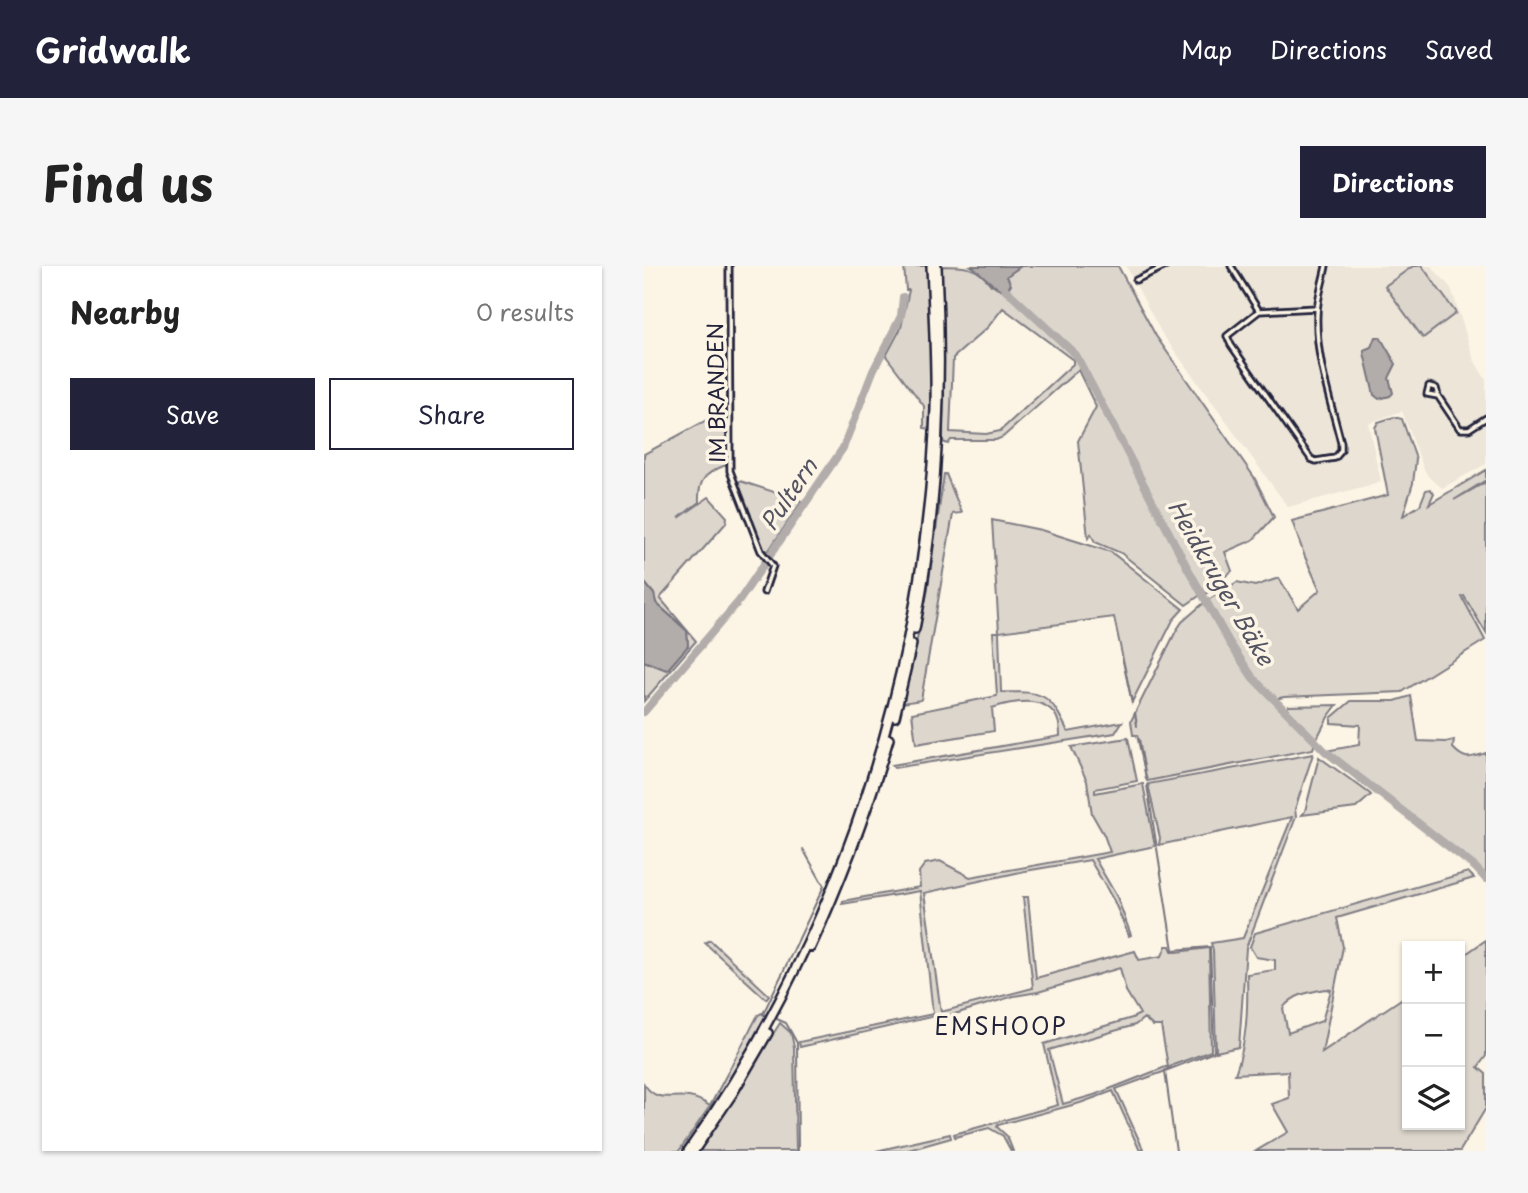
<!DOCTYPE html>
<html lang="en">
<head>
<meta charset="utf-8">
<style>
  :root { --surface:#fff; --page:#f6f6f6; --text:#222; --muted:#767676; --line:#e0e0e0; --accent:#22223b }
  body { margin:0; font-family:"Playpen Sans",sans-serif; background:var(--page); color:var(--text) }
  .controls { position:absolute; right:21px; bottom:21px; display:grid; overflow:hidden; border-radius:0px; box-shadow:0 2px 5px #0004 }
  .controls button { width:63px; height:63px; display:grid; place-items:center; padding:0; border:0; border-bottom:2px solid var(--line); background:var(--surface); color:var(--text); font:35px sans-serif }
  .list { margin:0; padding:0; list-style:none }
  h2 { display:flex; justify-content:space-between; align-items:center; height:91px; margin:0; padding:0 28px; font-size:30px }
  h2 small { font-size:23px; font-weight:400; color:var(--muted) }
  .actions { display:flex; gap:14px; padding:21px 28px }
  .actions a { flex:1; padding:16px 0; border:2px solid var(--accent); border-radius:0px; text-align:center; font-size:24px; color:var(--accent) }
  .actions .main { background:var(--accent); color:#fff }
  .icon { flex:none; width:38px; height:38px; fill:none; stroke:currentColor; stroke-width:2; stroke-linecap:round; stroke-linejoin:round }
  .map { position:relative; flex:none; width:842px; height:885px; overflow:hidden; border-radius:0px }
  header { display:flex; align-items:center; gap:42px; box-sizing:border-box; height:98px; padding:0 35px; background:var(--accent); color:#fff }
  header strong { font-size:33px }
  nav { display:flex; gap:38px; margin-inline-start:auto; font-size:24px }
  .intro { display:flex; align-items:center; justify-content:space-between; box-sizing:border-box; height:168px; padding:0 42px }
  h1 { margin:0; font-size:49px }
  .button { padding:18px 32px; border-radius:0px; background:var(--accent); color:#fff; font-size:24px; font-weight:700 }
  main { display:flex; gap:42px; padding:0 42px }
  aside { flex:1; background:var(--surface); border-radius:0px; box-shadow:0 2px 5px #0004 }
  .map>svg:first-child { display:block }
  .built { fill:#ece5d8 }
  .green { fill:#dcd6cc; stroke:#7f7c84; stroke-width:2; fill-rule:evenodd }
  .water { fill:#b2adab; stroke:#78757e; stroke-width:2 }
  .lines { fill:none; stroke-linecap:round; stroke-linejoin:round }
  .stream { stroke:#78757e; stroke-width:2 }
  .river { stroke:#b2adab; stroke-width:8 }
  .street-casing { stroke:#22223b; stroke-width:9 }
  .highway-casing { stroke:#22223b; stroke-width:12 }
  .street { stroke:#fcf5e5; stroke-width:3.5 }
  .highway { stroke:#fcf5e5; stroke-width:7 }
  .labels { text-anchor:middle; dominant-baseline:central; stroke-width:7; stroke-linejoin:round; paint-order:stroke }
  .street-label { font-size:21px; fill:#22223b; stroke:#fcf5e5 }
  .water-label { font-size:23px; font-style:italic; fill:#545362; stroke:#fcf5e5 }
  .neighbourhood-label { font-size:23px; letter-spacing:2px; fill:#22223b; stroke:#fcf5e5 }
</style>
</head>
<body>
<header>
<strong>Gridwalk</strong>
<nav><a>Map</a><a>Directions</a><a>Saved</a></nav>
</header>
<div class="intro"><h1>Find us</h1><a class="button">Directions</a></div>
<main>
<aside>
<h2>Nearby<small>0 results</small></h2>
<ul class="list">
</ul>
<div class="actions"><a class="main">Save</a><a>Share</a></div>
</aside>
<div class="map">
<svg width="842" height="885" viewBox="0 0 842 885">
  <rect width="100%" height="100%" fill="#fcf5e5"/>
  <filter id="ink" filterUnits="userSpaceOnUse"><feTurbulence type="fractalNoise" baseFrequency=".0143" numOctaves="2"/><feDisplacementMap in="SourceGraphic" scale="14" xChannelSelector="R" yChannelSelector="G"/><feConvolveMatrix kernelMatrix="1 2 1 2 8 2 1 2 1" color-interpolation-filters="sRGB"/></filter>
  <g filter="url(#ink)">
    <path class="built" d="M482,0H787L807,22L830,94L842,114V198L798,222L784,210L779,201L758,145L724,157L737,216L644,241L517,66Z"/>
    <path class="green" d="M260,0H284L288,64L287,163L280,162V140L242,90L257,62L265,24H262Z
      M296,0C321,0 333,0 347,19L377,0H474L512,70L610,211L630,251L609,274L581,286L588,305L579,312L580,318L562,328L544,301L436,96L534,286L558,328L542,339L477,287L451,276L447,268L444,272L434,175L452,141L434,104L359,171L352,174H307L304,178L299,176L300,79ZM359,42L429,94V98L356,165L342,168L306,166L309,92L344,61Z
      M769,0H778L812,47L779,72L741,20Z
      M83,143L82,199C61,207 54,214 55,236L35,252L65,231L83,251L82,257L16,332L52,375L0,435V395L23,404L44,380L43,364L12,337L10,328L0,316V188Z
      M750,151L758,153L772,193L769,217L759,250L776,239L782,224L786,223L790,227L785,238L842,204V214L810,234L842,216V367L820,330L818,331L841,374L758,426L640,431L631,433C602,404 584,370 564,334L593,316L611,320L635,312L654,343L676,324L661,291L648,255L744,229L731,162L734,156Z
      M300,208H302L318,247L309,248L277,434L259,437L283,328Z
      M96,215L158,235L125,284L121,285L117,280L94,217Z
      M348,254L397,264L467,286L539,343L529,354L488,436L470,351L355,366L357,426C400,426 405,426 424,466L478,456L471,467L250,502L248,499L416,470C417,428 376,433 348,442L350,465L272,478L268,447L353,430L349,366H355Z
      M562,335L585,377L608,411L671,476L669,483L503,515L493,469H489L487,455L532,365L538,356Z
      M767,430L774,475L802,476L810,474L809,482C821,495 826,492 842,487V612L753,538L681,485L715,479L716,459L687,457V452L707,435H751Z
      M693,439L684,451L672,474L644,445V440Z
      M484,472L493,515L451,523V527L499,518L511,580L451,593L473,631L487,669L485,670L470,635L446,594L381,605L280,627L297,746L389,722L379,631H384L392,712L491,685L495,694L518,690L522,680H526L528,685L533,686L565,682L567,785L529,799L519,806L472,823L500,885H496L469,825L436,837L354,859L353,861L363,870L369,885H367L359,870L345,862L311,871L310,868L414,839L400,778L488,752L496,748L482,725L476,702L394,726L370,730L294,753L291,750L156,781L155,776L289,748L276,625L198,638L199,635L276,621L275,606L281,598L296,595L326,611L466,586L460,569L448,548L443,515L427,481ZM500,752L509,760H517L524,800L450,829L419,838L405,784L491,759Z
      M669,488L651,543L652,551L602,682L595,781L572,786L569,684L567,677L599,672L648,551L515,579L516,572L504,518Z
      M675,491L725,527L727,529L712,542L658,549L661,545Z
      M824,606L830,612L693,652L699,681L678,786L763,729V859H816V692L842,674V790L834,801L842,808V842L816,885H612L644,866L628,838L645,832L644,805L591,808C603,776 604,743 603,708L631,704V694L612,691L606,681L611,667ZM682,723L687,724L678,755L644,767L639,742C650,728 665,726 682,723Z
      M66,674L125,729L122,733L61,677Z
      M118,747L122,751L121,756L70,842L66,840L35,885H0V818C14,838 25,828 45,831C53,832 60,836 66,840L114,749Z
      M136,757L147,767L150,781L152,885H55Z
      M306,868L307,872L261,885H232Z"/>
    <path class="water" d="M327,0H377L363,10L367,19L360,25C346,20 340,8 327,0Z
      M731,71H736L752,98L745,112L749,127L746,130L735,133L730,129L720,87V84L727,81Z
      M0,316L10,328L12,337L43,365L44,380L23,404L0,395Z"/>
    <g class="lines">
      <path class="stream" d="M479,395L488,437
        M491,446L493,460
        M495,473L502,513
        M503,519L529,684L566,681L570,786L521,805L532,885
        M123,749L119,748L180,620L159,583
        M128,751L142,757L153,777L154,885"/>
      <path class="river" d="M362,24L432,89L543,301L585,376L609,412L681,485L831,601L842,613
        M0,446L95,335L199,182L229,105L257,50L259,31"/>
      <defs>
        <path id="street" d="M85,0L86,205L117,285L129,300L120,326
          M587,0L615,45
          M492,14L522,0
          M673,42L615,45L583,70L587,79L667,193L672,195L691,192L697,185V177C687,136 671,91 673,48C673,32 679,16 682,0
          M794,130L783,128L785,120L792,122L794,130L816,163H825L842,152"/>
        <path id="highway" d="M271,363C295,243 299,122 293,0
          M251,451L268,378
          M167,681C198,614 224,544 245,473
          M44,885C196,668 282,407 291,143C292,95 289,47 287,0
          M50,885L89,827L124,767"/>
      </defs>
      <use href="#street" class="street-casing"/>
      <use href="#highway" class="highway-casing"/>
      <use href="#street" class="street"/>
      <use href="#highway" class="highway"/>
    </g>
  </g>
  <g class="labels">
    <g class="street-label">
      <text transform="translate(71 127) rotate(-91)">IM BRANDEN</text>
    </g>
    <g class="water-label">
      <text transform="translate(144 228) rotate(-56)">Pultern</text>
      <text transform="translate(578 316) rotate(60)">Heidkruger Bäke</text>
    </g>
    <g class="neighbourhood-label">
      <text x="357" y="759">EMSHOOP</text>
    </g>
  </g>
</svg>
<div class="controls">
<button>+</button>
<button>−</button>
<button><svg class="icon" aria-label="layers" viewBox="0 0 24 24"><path d="M12 4l9 5-9 5-9-5zM3 14l9 5 9-5"/></svg></button>
</div>
</div>
</main>
</body>
</html>
